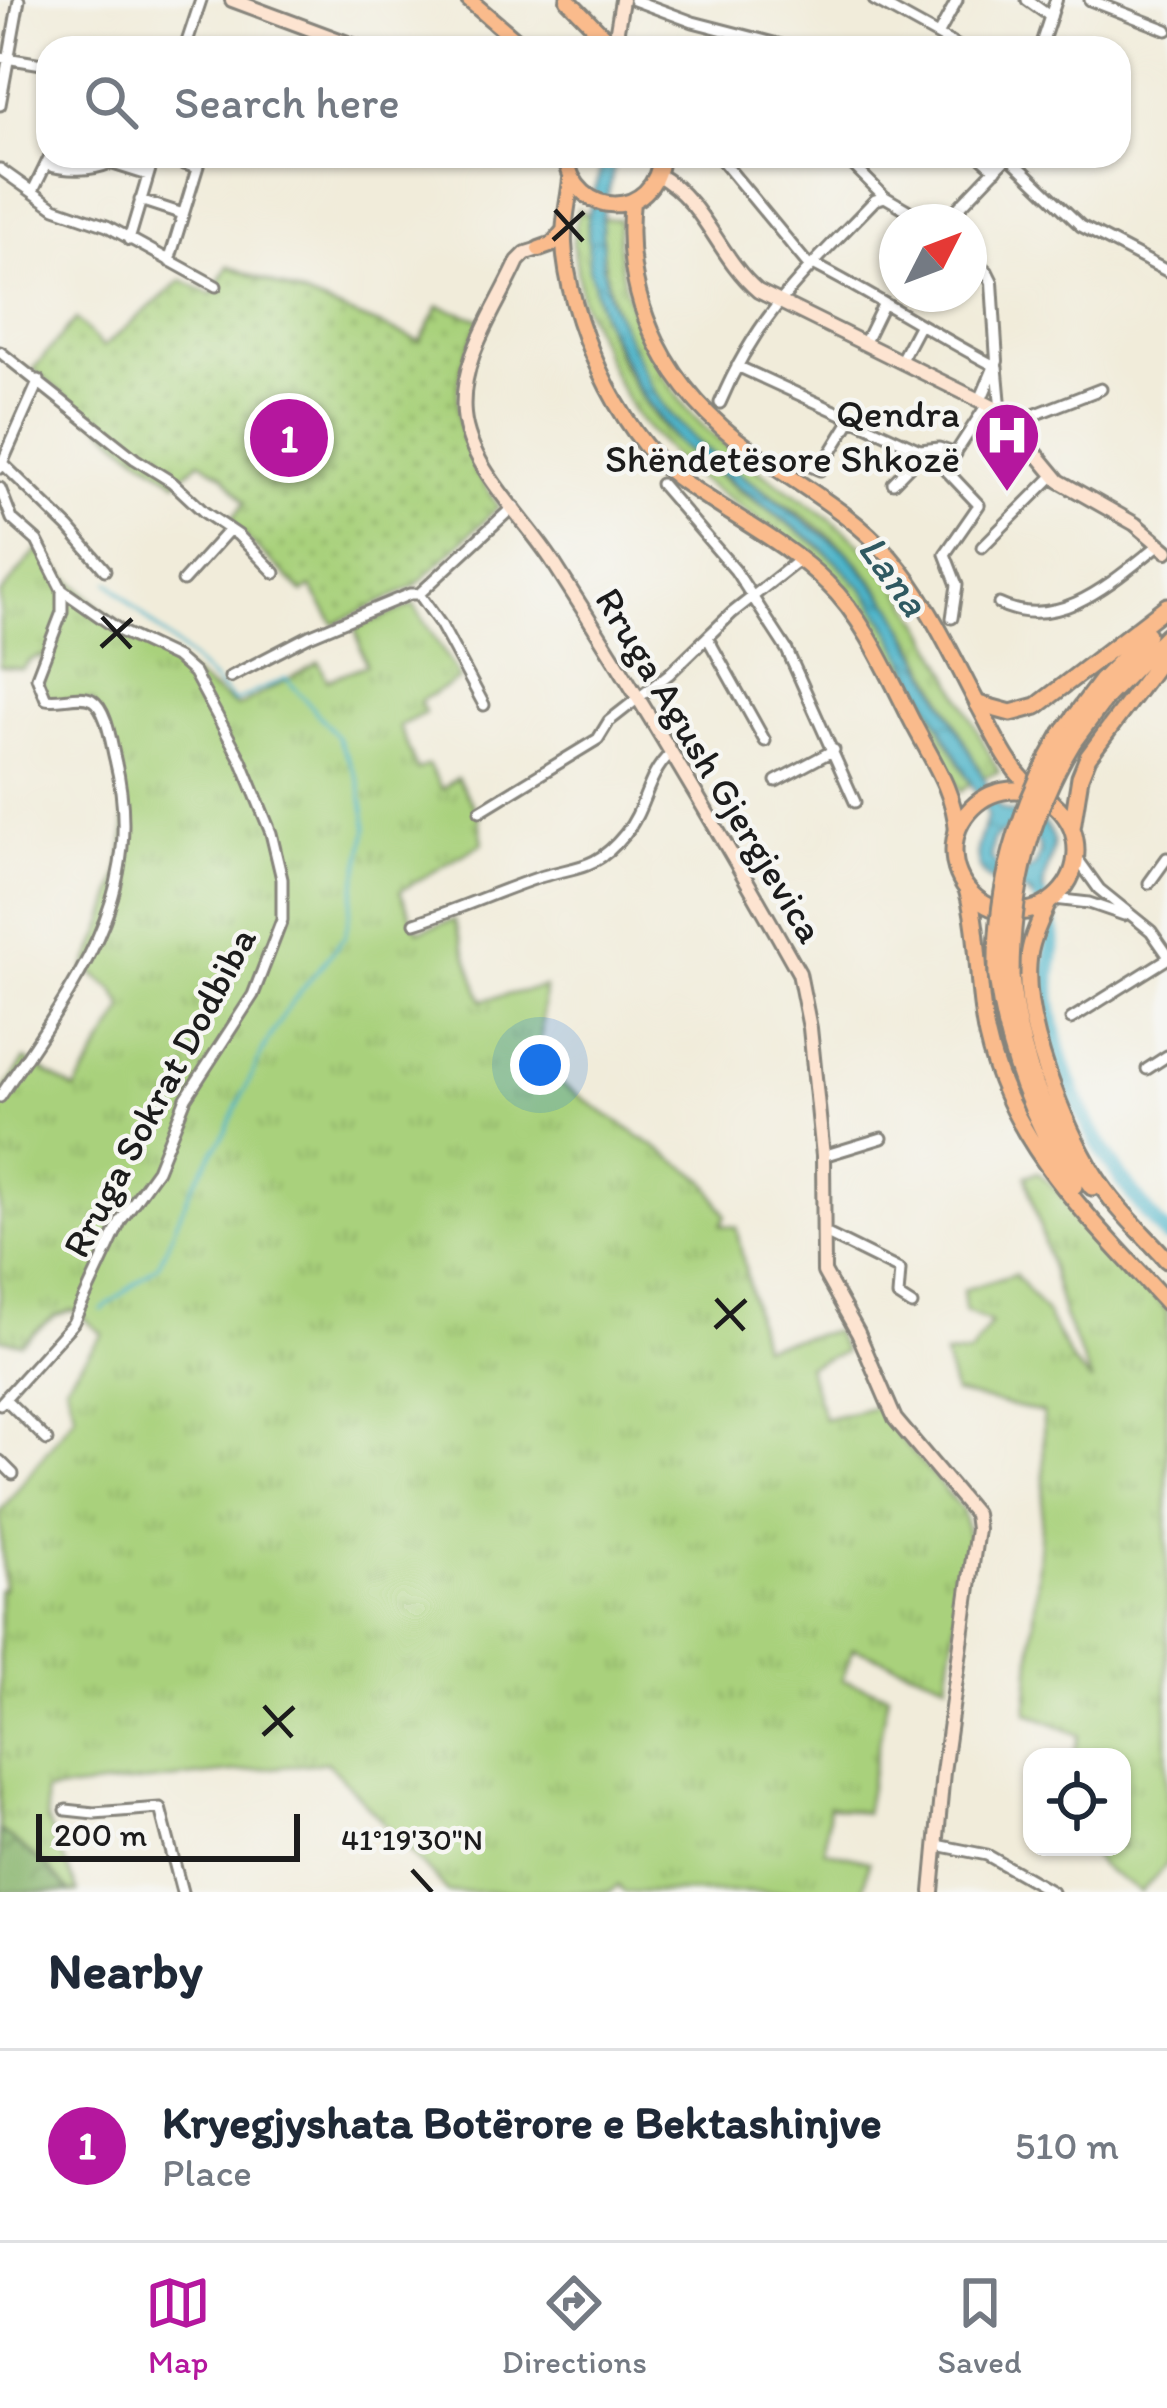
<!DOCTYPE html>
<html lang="en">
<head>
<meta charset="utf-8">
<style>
  :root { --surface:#fff; --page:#f6f6f7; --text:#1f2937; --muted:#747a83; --line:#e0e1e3; --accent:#b5179e }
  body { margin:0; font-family:Itim,sans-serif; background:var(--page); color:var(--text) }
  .controls { position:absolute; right:36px; bottom:36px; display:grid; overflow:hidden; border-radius:24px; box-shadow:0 3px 9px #0004 }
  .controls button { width:108px; height:108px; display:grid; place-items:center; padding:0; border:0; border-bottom:3px solid var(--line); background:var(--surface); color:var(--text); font:60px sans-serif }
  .compass { position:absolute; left:879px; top:204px; width:108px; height:108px; border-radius:50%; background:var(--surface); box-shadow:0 3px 9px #0004; rotate:48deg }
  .scale { position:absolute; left:36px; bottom:30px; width:264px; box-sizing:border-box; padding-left:12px; border:6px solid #1c1c1c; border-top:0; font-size:33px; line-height:42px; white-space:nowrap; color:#1c1c1c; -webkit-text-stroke:9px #f6f6f2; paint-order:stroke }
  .you { position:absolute; left:540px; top:1065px; width:42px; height:42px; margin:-30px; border:9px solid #fff; border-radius:50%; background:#1a73e8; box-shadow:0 0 0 18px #1a73e833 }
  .badge { display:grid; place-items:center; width:78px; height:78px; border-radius:50%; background:var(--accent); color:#fff; font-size:39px; font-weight:700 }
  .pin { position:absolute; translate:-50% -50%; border:6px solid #fff; box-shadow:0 3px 12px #0006 }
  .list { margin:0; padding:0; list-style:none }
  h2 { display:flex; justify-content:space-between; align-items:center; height:156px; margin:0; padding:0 48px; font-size:51px }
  h2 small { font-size:39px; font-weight:400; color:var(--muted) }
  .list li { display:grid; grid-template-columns:78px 1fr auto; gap:36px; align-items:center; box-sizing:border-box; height:192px; padding:0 48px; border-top:3px solid var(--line) }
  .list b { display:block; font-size:45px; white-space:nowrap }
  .list p { margin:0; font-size:39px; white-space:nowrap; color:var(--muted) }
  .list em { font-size:39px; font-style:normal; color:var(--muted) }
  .icon { flex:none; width:66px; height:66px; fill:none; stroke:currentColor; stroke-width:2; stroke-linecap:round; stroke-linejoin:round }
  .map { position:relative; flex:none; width:1167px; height:1892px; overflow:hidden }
  .search { position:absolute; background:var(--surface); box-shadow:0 3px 9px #0004; left:36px; right:36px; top:36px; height:132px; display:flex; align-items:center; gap:30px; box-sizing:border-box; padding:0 42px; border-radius:36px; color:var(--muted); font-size:45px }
  .sheet { height:348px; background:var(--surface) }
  nav { display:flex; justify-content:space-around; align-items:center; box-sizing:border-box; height:168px; border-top:3px solid var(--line); background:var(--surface); font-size:33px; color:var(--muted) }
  nav a { display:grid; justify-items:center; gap:6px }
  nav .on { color:var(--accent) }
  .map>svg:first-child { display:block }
  .grass { fill:url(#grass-tufts); stroke:#62764c; stroke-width:3 }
  .forest { fill:url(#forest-crowns); stroke:#516844; stroke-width:3 }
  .garden { fill:url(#garden-dots); stroke:#62764c; stroke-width:3 }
  .water { fill:url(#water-ripples); stroke:#346872; stroke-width:3; fill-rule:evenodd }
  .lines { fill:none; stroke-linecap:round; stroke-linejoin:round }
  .stream { stroke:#4bb4c9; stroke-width:3 }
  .river { stroke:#4bb4c9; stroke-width:16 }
  .minor-casing { stroke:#86847b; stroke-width:15 }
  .tertiary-casing { stroke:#86847b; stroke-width:16 }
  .secondary-casing { stroke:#86847b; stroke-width:18 }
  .primary-casing { stroke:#86847b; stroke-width:20 }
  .trunk-casing { stroke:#86847b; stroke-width:21 }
  .minor { stroke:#fff; stroke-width:9 }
  .tertiary { stroke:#fff; stroke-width:10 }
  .secondary { stroke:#fde4d1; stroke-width:12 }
  .primary { stroke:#fabb8c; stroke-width:14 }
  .trunk { stroke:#fabb8c; stroke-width:15 }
  .trunk-bridge-casing { stroke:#86847b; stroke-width:21; stroke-linecap:butt }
  .trunk-bridge { stroke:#fabb8c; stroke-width:15 }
  .ticks { fill:none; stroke:#1c1c1c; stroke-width:4.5 }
  .labels { text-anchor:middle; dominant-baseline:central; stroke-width:9; stroke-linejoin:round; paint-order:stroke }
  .poi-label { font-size:39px; fill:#1c1c1c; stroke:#f6f6f2; text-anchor:end }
  .street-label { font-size:39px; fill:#1c1c1c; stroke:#f6f6f2 }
  .water-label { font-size:42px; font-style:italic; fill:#2f5961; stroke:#f6f6f2 }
  .ticks-label { font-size:30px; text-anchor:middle; fill:#1c1c1c; stroke:#f6f6f2; stroke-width:9; stroke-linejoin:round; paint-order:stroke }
</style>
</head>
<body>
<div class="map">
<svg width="1167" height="1892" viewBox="0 0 1167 1892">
  <defs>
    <pattern id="grass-tufts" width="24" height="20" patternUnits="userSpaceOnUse" patternTransform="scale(3)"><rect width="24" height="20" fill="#a9d17b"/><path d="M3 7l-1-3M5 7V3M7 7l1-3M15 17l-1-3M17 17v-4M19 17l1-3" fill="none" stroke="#91b36a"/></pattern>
    <pattern id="forest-crowns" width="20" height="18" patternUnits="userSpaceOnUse" patternTransform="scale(3)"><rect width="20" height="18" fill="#86b36b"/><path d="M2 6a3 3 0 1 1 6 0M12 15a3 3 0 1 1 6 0" fill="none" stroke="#6d9157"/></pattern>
    <pattern id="garden-dots" width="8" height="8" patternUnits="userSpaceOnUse" patternTransform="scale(3)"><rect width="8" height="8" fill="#a9d17b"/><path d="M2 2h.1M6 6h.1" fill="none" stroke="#91b36a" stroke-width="1.8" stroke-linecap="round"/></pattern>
    <pattern id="water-ripples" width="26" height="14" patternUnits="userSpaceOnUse" patternTransform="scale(3)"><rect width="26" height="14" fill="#4bb4c9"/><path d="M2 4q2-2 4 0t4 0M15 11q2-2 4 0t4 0" fill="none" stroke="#3e92a2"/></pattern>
  </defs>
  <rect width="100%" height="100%" fill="#f6f6f2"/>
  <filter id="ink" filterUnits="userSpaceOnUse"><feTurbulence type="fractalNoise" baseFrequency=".00833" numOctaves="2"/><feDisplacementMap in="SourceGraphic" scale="24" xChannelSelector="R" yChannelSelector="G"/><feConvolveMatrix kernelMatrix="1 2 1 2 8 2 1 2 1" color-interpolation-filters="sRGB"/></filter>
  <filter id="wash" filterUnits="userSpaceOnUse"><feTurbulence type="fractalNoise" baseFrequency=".004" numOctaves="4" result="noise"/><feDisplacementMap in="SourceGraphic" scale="48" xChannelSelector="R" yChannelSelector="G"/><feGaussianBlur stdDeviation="2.7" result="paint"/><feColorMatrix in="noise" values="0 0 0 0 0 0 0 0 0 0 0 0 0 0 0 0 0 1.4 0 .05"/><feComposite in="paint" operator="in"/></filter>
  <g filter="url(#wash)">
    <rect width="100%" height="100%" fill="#f1ecda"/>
    <path class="grass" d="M578,209L588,215C585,302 626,401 694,457C749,502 812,532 860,585C884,612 899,647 915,679C933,714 952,749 971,784L960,792L872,628L847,593L803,551L686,470L637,417L616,380L582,301L573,243Z
      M602,218L619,219C616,266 626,300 646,342C660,369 674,396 695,418C748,474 823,502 875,559C928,616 961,704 999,772L983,777C944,706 913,623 858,563C821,522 769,495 725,464C647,409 600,312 602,218Z
      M38,549L106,614L237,707L319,662L327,680L366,665L355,628L414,605L460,679L420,701L425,713L399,726L417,770L428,765L442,789L457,778L478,813L483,843L400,891L418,931L454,920L482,1000L544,987L539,1069L705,1180L726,1215L721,1225L736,1227L762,1346L834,1331L844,1352L807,1366L824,1419L882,1405L897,1435L963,1511L968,1535L947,1683L853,1648L842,1680L888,1694L865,1813L829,1806L824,1850L869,1861L863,1892H624L618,1886L609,1892H448L327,1762L44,1792L47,1821L78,1892H70L48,1868L0,1830V1590L4,1589L0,1512L75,1414L65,1384L103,1334L73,1310L54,1316L21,1343L0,1339V1097L25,1059L75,1090L124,1009L114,990L85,968C103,934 124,869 125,830C125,786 109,741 93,701H54L41,693L43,655L30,660L22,669L0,666V595Z
      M1038,1172L1058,1191L1086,1230L1125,1264L1167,1311V1864L1141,1892L1099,1865L1088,1847H1122V1757H1073L1080,1735L1027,1712L1044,1485L1043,1413L954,1393L945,1355L970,1354L991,1323L965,1311L963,1290L1015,1274L1046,1313L1073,1363L1092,1382L1064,1316L1026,1176Z"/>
    <path class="forest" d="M0,1830L48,1868L70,1892H0Z"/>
    <path class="garden" d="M228,266L420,341L439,306L482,320C440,392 456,440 498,507L415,586L334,624L311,587L303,592L229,522L245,503L224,476L200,461L176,482L130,450L33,369L76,319L103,347L182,280L212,295Z"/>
    <path class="water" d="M604,156H617L602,218L603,267L610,300L651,386L668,412L701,446L847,552L894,608L999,807C1011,816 1024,811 1037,819C1072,839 1039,869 1044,893L1033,899C1016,878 978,896 977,852C977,838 987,828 987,814L885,621L863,589L819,545L678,443L638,389L603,318L589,268L588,215ZM1013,826C1032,835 1048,843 1035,866L1022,875L1000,871L991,857L993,840Z"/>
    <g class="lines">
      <path class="stream" d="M102,1310L159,1264L191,1188L226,1131L267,1042L289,1006L345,936L367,829L359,781L337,736L286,678L234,702C195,659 149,624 109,582"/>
      <path class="river" d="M1041,901C1065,950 1044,955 1049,1000C1060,1092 1107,1168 1167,1236"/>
    </g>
  </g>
  <g filter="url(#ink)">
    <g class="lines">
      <defs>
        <path id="minor" d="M634,0L693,22L793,48
          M874,0L961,48
          M1027,0L1051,17
          M1090,0L1167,30
          M939,33L957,0
          M114,48H117
          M185,48L201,0
          M0,57L48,65
          M0,105L19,0
          M159,156L197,168
          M844,156L885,197L928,222
          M980,156L996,170
          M1008,156L1081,226L1167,271
          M719,157L810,267
          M47,165C67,171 91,171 110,163L148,175
          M0,169L55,208L107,226L216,286
          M33,191L50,156
          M140,200L183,214
          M129,240L154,156
          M169,261L201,156
          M813,264C876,296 933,334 997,367L1001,411
          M865,342L883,305
          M0,352L135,459L172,482L204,512L238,535L275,573
          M901,360L919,326
          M737,366L920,450L939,448L956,454
          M720,403C758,312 808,270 875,200L885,197
          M1013,423L1101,389
          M797,460L820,470L852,418
          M3,464L69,528L105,570
          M0,468L39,380
          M893,483L924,451
          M661,484L735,570L787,650L855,802
          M0,488L12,519L37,541L62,590V612L37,677L46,699C60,702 79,693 92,700C107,709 111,743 115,759C149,897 71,989 0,1097
          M982,547L1053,476
          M183,581L229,530
          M419,594L441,625L484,705
          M999,604C1060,633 1114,580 1160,544
          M952,618L957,585L945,554L979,505L945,469L988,403
          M707,637L765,741
          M230,677L309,636L410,594H419L514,506
          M776,781L834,750
          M480,811L598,739L609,721L669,674L732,613L799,560
          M1076,857L1099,889L1151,931L1167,954
          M1149,883L1167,858
          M1054,899L1089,903L1124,915
          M415,923C456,910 496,892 537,878C577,865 594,872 625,834C646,809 646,776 670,754
          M1071,1019L1167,959
          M1147,1069L1167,1056
          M823,1156L882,1138
          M823,1232L900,1270L898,1296L912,1305
          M5,1399L47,1440
          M0,1404L73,1323L121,1220L157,1170L186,1098L253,995L282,920V879L271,833L241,760L194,673L177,658L122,632L62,590
          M0,1461L13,1474
          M66,1810L94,1813L160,1808L182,1892
          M937,1845L987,1855L1052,1892"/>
        <path id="tertiary" d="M1040,48L1056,0
          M945,222L1008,156
          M969,256L987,272L992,282L997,361L981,399"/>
        <path id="secondary" d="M232,0L361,48
          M619,48L617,30L622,0
          M658,175C705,201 718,257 758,291L1001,411L1059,481L1135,524L1167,551
          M539,249L526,253L518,261C496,311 459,358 464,414C469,468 525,518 553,562C639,696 721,834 799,973L810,1028L823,1156L824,1272L858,1333L895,1419L975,1514L977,1529L943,1772L932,1892"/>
        <path id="primary" d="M469,0L525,48
          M568,0L615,48
          M566,156C574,221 656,220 661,156
          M571,179C569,200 563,222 564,243C567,315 618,433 677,477C725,513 784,540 827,583C865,619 889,676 913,723C931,758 955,792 957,832
          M632,201C621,305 669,392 752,451C799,485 852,513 890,557C929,602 955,662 983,714C999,745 1012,774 1040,795
          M539,249L553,244L563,232"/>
        <path id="trunk" d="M978,704L1011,713L1037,706L1167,606
          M1063,732L1101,681L1147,634
          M1073,742L1107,696L1167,635
          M954 851a61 61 0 1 1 122 0a61 61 0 1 1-122 0Z
          M1072,828L1080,777L1088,757L1167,651
          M967,889C981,937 976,988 987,1036C1012,1147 1094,1222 1167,1303
          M1048,903C1039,923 1029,943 1028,965C1024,1026 1063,1124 1095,1176C1114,1207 1143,1233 1167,1260
          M1011,976C1018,1053 1045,1126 1092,1187
          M997,977C1007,1054 1032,1120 1074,1186"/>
      </defs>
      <use href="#minor" class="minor-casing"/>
      <use href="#tertiary" class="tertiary-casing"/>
      <use href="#secondary" class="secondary-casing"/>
      <use href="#primary" class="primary-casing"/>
      <use href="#trunk" class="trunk-casing"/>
      <use href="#minor" class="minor"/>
      <use href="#tertiary" class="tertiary"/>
      <use href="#secondary" class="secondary"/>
      <use href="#primary" class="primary"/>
      <use href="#trunk" class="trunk"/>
      <defs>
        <path id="trunk-bridge" d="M1011,976C1011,892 1029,814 1073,742
          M997,977C995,888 1017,809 1063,732"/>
      </defs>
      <use href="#trunk-bridge" class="trunk-bridge-casing"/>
      <use href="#trunk-bridge" class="trunk-bridge"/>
    </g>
  </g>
  <path class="ticks" d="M555,210L583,241M553,240L584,212M102,617L131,648M101,647L132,619M716,1299L744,1330M715,1328L746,1300M264,1706L292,1737M263,1735L294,1707M412,1870L432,1892"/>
  <defs>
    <symbol id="hospital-pin" viewBox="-11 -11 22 30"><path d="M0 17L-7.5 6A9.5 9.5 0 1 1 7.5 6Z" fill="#b5179e" stroke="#f6f6f2"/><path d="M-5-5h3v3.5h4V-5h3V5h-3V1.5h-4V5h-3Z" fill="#fff"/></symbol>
  </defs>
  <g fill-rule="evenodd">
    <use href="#hospital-pin" x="969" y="397" width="76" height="104"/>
  </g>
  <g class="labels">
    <g class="poi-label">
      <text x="960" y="413">Qendra<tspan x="960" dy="45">Shëndetësore Shkozë</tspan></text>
    </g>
    <g class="street-label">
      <text transform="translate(710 765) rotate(59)">Rruga Agush Gjergjevica</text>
      <text transform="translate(159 1092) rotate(-62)">Rruga Sokrat Dodbiba</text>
    </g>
    <g class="water-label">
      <text transform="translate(894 575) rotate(54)">Lana</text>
    </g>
  </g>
  <g class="ticks-label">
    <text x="412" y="1850">41°19'30"N</text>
  </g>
</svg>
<div class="controls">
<button><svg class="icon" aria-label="locate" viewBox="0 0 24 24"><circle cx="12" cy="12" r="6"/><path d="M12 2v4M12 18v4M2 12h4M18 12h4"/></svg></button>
</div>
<svg class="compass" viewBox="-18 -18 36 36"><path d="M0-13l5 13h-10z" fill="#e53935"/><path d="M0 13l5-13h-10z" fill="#747a83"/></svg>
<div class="scale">200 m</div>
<div class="you"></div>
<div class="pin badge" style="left:289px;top:438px">1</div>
<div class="search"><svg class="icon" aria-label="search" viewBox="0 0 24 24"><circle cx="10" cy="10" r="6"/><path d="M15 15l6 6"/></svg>Search here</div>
</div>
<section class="sheet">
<h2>Nearby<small></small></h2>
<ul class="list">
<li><span class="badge">1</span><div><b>Kryegjyshata Botërore e Bektashinjve</b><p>Place</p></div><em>510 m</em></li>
</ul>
</section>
<nav>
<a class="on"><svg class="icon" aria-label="map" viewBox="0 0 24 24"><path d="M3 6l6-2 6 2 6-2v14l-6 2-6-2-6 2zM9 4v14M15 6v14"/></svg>Map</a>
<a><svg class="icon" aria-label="directions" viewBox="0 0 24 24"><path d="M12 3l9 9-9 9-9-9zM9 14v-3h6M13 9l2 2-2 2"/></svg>Directions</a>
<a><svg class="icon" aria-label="saved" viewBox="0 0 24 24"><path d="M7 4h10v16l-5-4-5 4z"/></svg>Saved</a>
</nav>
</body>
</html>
